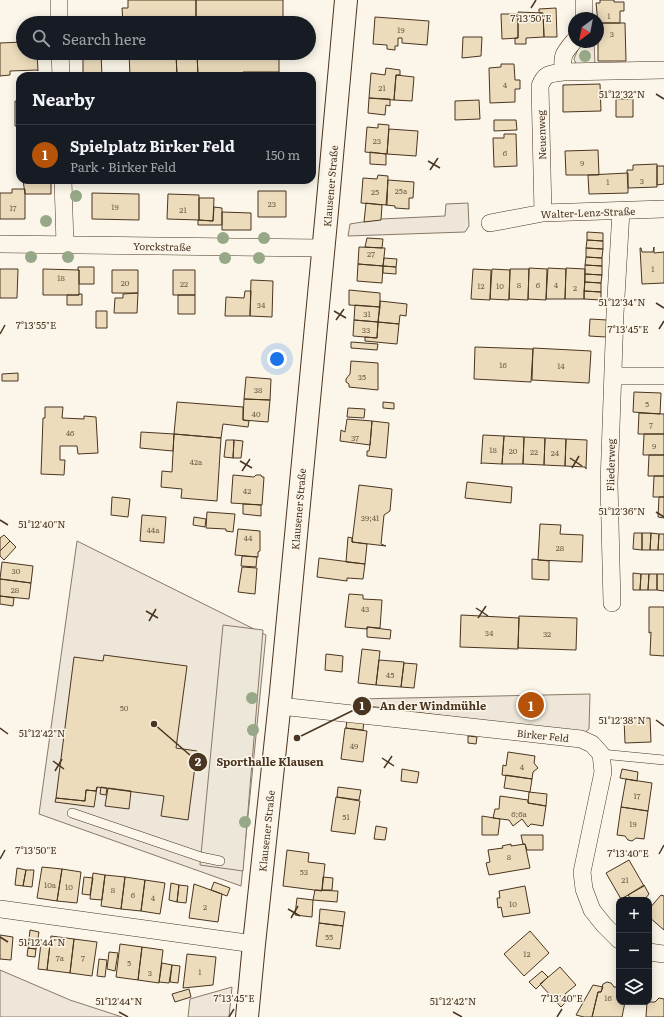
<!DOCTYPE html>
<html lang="en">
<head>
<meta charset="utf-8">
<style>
  :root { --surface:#171b24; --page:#242831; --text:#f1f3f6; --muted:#9ea1a6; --line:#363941; --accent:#b45309 }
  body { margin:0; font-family:Literata,serif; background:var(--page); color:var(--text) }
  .controls { position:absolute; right:12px; bottom:12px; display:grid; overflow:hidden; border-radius:8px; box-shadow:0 2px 10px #0003 }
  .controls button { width:36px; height:36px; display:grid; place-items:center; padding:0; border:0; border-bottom:1px solid var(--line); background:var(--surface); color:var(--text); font:20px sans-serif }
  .compass { position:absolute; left:568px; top:12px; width:36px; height:36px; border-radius:50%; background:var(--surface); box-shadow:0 2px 10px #0003; rotate:212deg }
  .you { position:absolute; left:277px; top:359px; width:14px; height:14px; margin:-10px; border:3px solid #fff; border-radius:50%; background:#1a73e8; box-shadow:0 0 0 6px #1a73e833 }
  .badge { display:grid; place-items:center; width:26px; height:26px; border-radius:50%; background:var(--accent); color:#fff; font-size:13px; font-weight:700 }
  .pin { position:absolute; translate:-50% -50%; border:2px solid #fff; box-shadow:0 1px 4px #0006 }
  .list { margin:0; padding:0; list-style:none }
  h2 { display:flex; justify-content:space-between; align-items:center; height:52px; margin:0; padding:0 16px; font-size:17px }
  h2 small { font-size:13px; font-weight:400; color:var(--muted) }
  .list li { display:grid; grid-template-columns:26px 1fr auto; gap:12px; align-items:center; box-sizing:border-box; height:60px; padding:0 16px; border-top:1px solid var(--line) }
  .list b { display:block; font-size:15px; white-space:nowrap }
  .list p { margin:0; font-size:13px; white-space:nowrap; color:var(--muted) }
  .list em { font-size:13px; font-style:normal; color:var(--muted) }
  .icon { flex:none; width:22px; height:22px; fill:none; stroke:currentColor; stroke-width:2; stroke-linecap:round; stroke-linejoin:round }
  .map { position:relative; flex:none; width:664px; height:1017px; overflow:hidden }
  .search { position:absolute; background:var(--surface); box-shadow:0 2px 10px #0003; left:16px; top:16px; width:300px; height:44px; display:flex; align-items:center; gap:10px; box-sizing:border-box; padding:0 14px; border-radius:22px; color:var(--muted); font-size:15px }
  .panel { position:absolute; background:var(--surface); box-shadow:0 2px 10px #0003; left:16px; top:72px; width:300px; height:112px; border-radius:12px }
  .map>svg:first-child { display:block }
  .green { fill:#ede6d9; stroke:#887966 }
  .parking { fill:#ede7d9; stroke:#887966 }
  .building { fill:#ecdcbc; stroke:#4a3520 }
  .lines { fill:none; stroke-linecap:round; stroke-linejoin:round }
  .service-casing { stroke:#4a3520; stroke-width:10 }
  .minor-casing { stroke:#4a3520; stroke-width:18 }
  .secondary-casing { stroke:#4a3520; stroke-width:24 }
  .service { stroke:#fbf6e9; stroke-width:9 }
  .minor { stroke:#fbf6e9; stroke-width:17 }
  .secondary { stroke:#fbf6e9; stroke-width:22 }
  .tree { fill:#96a887 }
  .ticks { fill:none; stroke:#4a3520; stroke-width:1.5 }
  .labels { text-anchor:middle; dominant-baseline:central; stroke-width:3; stroke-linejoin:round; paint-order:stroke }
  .number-label { font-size:8px; fill:#725f47 }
  .street-label { font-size:10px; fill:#4a3520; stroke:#fbf6e9 }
  .ticks-label { font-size:10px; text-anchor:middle; fill:#4a3520; stroke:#fbf6e9; stroke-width:3; stroke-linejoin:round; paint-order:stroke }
  .leader { fill:none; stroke:#4a3520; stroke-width:1.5 }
  .callout-dot { fill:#4a3520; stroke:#fbf6e9; stroke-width:1.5 }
  .mark-label { font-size:12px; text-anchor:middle; font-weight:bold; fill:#fff }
  .callout-label { font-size:11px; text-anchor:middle; font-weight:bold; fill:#4a3520; stroke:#fbf6e9; stroke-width:3; stroke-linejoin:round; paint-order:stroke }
</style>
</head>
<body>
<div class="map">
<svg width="664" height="1017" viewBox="0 0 664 1017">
  <rect width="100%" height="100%" fill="#fbf6e9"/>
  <path class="green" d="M585,42H594L595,64H576L574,59L578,49Z
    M468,203L469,226L465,232L348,236L350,224L381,219L445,216L446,204Z
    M77,541L266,635L241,886L39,814Z
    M590,694L589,729L583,734L361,705L358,699Z
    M0,970L70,1000L122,1017H0Z
    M232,987L229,1017H188L190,999Z"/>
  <path class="parking" d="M223,625L263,630L243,871L200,865Z"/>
  <path class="building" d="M128,0H196V23H123L122,8H128Z
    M196,0H283V18L270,19V23H196Z
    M600,0H614V2H624V11H620V23H598L596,3H600Z
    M556,8L557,37H544L543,13H539V9Z
    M518,12L543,13L544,37L526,38V44H515V38H518Z
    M501,14H518V38L502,39Z
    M375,17L429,21L427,45L402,43V38H398V46H395V50L387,49V45L373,44Z
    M598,23H625L626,61H598Z
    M463,37H482L481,56L462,58Z
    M23,42V53H37L38,71L37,70L10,71V75L0,76V43Z
    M83,53H101L102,76H83Z
    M129,53H176L177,76H130Z
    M176,53H197L198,76H177Z
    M197,53H279V72H243V76H198Z
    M501,64H514L515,80H520V89H515V102L490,103L489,68L501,67Z
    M386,68L400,70V75H396L394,100L369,98L371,73L385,75Z
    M396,75L414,77L412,101L394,100Z
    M600,84L601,111L563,112V85Z
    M369,98L390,99V106L386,105L385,115L368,113Z
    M616,99H633V117H616Z
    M479,100L480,119L455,120V101Z
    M15,101H20V126H15Z
    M494,120H516L517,130L494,131Z
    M378,124L389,125L387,154L365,152L367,127L378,128Z
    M389,129L418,131L416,156L387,154Z
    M504,134H516L517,166L494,167L493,138H504Z
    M598,150L599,175H566L565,151Z
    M370,152L386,154V165L370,164Z
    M657,164V187L628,188L627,170H633V165Z
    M657,166H664V184L657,185Z
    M628,173V193L589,194L588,175Z
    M378,175L388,176L387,205L361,203L363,178L377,179Z
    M23,180H51V194H25Z
    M388,180L414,182L413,198H409V209L395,208V206L386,205Z
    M12,189H25V219H0V193H12Z
    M258,191H286V217H258Z
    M92,193L139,194V220L92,219Z
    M168,194L199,195V220L167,219Z
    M199,198H214L213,221L199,220Z
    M366,203L382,205L381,220L364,222Z
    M214,207L222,208V225H198V220L213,221Z
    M222,212L251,213V230H222Z
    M587,232L603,233V241L587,240Z
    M367,238L383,239L382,248L365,247Z
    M587,240L603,241V249L586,248Z
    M359,247L385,248L383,266L358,264Z
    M654,247V253L664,252V283L642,284L640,248H641L642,252H653Z
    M586,248L603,249L602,258L586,257Z
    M586,257L602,258V266L585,265Z
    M384,258L397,259L396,267L383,266Z
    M358,264L383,266L382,283L357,281Z
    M585,265L602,266V275L585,274Z
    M383,266L396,267V274L383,273Z
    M78,267H94V284H79V270H78Z
    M529,268L547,269L546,300L528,299Z
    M548,268L566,269L565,299H546Z
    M566,268L585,269L584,299H565Z
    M0,269H18L17,298H0Z
    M43,269L79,270V295H43Z
    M473,269L491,270L490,300L471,299Z
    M492,269L510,270L509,300L490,299Z
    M510,269H529L528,300L509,299Z
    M112,270H138V293H112Z
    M173,270H195V295H173Z
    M585,274L602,275L601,283L585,282Z
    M251,280L273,281L272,317L250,316Z
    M585,282L601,283V292L584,291Z
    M349,290L380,293V307L349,305Z
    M245,291H251L250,316H225L226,297L244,298Z
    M584,291L601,292V300L584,299Z
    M138,293L137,313H114L115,298H123V294Z
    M79,294H82V305H67V295H79Z
    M178,295H195V314H178Z
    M380,301L407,304L406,316L400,315L399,324L378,322Z
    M355,305L380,307L378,322L354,320Z
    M96,311H107V328H96Z
    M590,319L607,320L606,337L589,336Z
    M354,320L378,322L377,338L353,336Z
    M378,322L399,324L397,344L365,341V337L377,338Z
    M351,342L378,344L377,350L351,348Z
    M475,347L533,349L531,382L474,379Z
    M533,348L591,351L589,383L532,380Z
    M351,361L378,363V390L349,387V384L346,382V379L350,374Z
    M18,373V381H2V374Z
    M246,377L271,379L270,400L244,399Z
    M634,392L661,393L660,414L633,412Z
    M244,399L270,400L268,422L243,420Z
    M177,402L243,407V420L249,421L248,427L223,424L221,438L174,434Z
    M383,402L394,403V409L383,408Z
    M45,407H63L62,418L84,419V416L96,417L98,453L78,454L77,446H60V460H65L64,475L41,474L43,418H45Z
    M348,408L365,409L364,418L347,417Z
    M639,413L664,414V434H638Z
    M347,419L372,421L370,445L340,441L341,430L345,432Z
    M372,421L389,423L386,458L367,456V451H369L370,445Z
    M141,432L174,434L173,451L140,448Z
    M174,434L221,438L217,501L181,498L182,489L161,487L162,471L172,472Z
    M644,434H664V455H643Z
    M483,435L504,436L502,464L482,463L481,464Z
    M504,436L524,437L523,464H502Z
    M524,437L545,438L544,465L523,464Z
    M545,438L566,439L565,466L544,465Z
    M566,439L587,440L586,469L585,467L565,466Z
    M226,440H234L233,458L224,457Z
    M234,440L243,441L241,458H233Z
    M649,455H664V476H648Z
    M233,475L254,477L256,475H261L262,477H264L262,505L231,503Z
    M654,476H664V497H653Z
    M467,482L512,487L511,503L465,498Z
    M359,485L392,489L390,511L384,515L381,544L386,546L352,542Z
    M112,497L130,499L128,517L111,515Z
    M659,497H664V518L658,517Z
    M243,504L261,505V516L243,514Z
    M207,512L235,514L233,532L226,531V529L206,528Z
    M142,515L166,517L164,543L140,541Z
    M194,517L206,519L205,527L193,525Z
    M540,524L561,525L560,534L583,535L582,562L538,560Z
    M238,529L260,531V551L258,552V557L235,555Z
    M634,533H642V550L633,549Z
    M642,533H651L650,550H642Z
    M651,533L659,534L658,550H650Z
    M659,534H664V550H658Z
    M4,535L10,541L0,551V538Z
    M348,537L352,538V542L367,544L365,564L346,562Z
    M10,541L16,547L4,560L0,556V551Z
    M242,556L257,557L256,567L241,566Z
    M319,558L365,564L363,579L347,578V581L317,577Z
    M532,559L549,561V580L532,579Z
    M2,562L33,566L31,583L0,579Z
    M242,567L257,568L255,594L238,592Z
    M633,573L641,574L640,590H633Z
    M641,574H649L648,590H640Z
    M649,574H657V590H648Z
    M657,574H664V591L657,590Z
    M0,579L31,583L29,599L0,596Z
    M349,594L363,595V599L382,600L380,628L367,627V629L345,627Z
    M0,596L14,598L13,606L0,604Z
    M649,607H664V656L650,655L651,632L649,633Z
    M461,615L519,618L518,649L460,647Z
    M519,616L577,618L576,650L518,648Z
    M367,627L391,630L390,639L367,637Z
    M362,649L380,651L376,685L358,683Z
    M326,654L343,656L342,672L325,670Z
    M104,655L187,666L176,748L197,751L188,820L161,816L164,796L97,787L96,791L86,790L85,801L56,798L74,657L103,661Z
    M379,660L404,662L401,687L376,685Z
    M404,663L417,664L414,688L401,687Z
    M624,718H650L651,742L625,743Z
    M347,719L364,721L363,730L346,728Z
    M345,728L367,731L363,762L341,759Z
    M468,736L477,737L476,744L468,743Z
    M508,752L535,756L534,763L538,768L533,772L532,779L502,775L503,765L506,766Z
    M402,769L419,772L417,783L401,781Z
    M622,769L638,772L637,781L620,778Z
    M506,775L532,779L530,792L504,788Z
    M626,779L652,783L648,811L621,807Z
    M97,787L94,807L55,802L56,798L85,801L86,790L96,791Z
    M101,787L107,788L106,795L100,794Z
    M338,787L361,790L359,800L337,797Z
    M108,788L131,791L129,809L105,806Z
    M529,792L547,794L546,806L528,803Z
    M500,796L528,800V803L546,806L543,826L531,824L528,827L522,819L513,826L509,820L493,818L495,809H499Z
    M336,797L360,801L355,834L331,831Z
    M621,807L648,811L644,839L636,838L632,841L628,840L625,836L617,835Z
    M482,816L500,819L498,835H482Z
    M376,826L387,828L385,840L374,839Z
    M521,835H543V850H527L525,844H523Z
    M511,844V846L525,844L530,868L489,875L486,863L490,862L488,850L503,848L502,846Z
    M287,850L309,853L308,862L325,864L322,891L283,886Z
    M629,860L644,886L621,899L606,873Z
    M42,867L62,869L57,901L37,898Z
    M17,868L26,870L23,886L15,885Z
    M62,869L81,872L77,903L57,901Z
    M26,870H34L32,887L23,886Z
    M93,873L105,875L102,900L90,899Z
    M105,875L125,877L121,909L101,906Z
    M84,877L93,878L90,895L82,894Z
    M125,877L145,880L141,911L121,909Z
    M323,877L333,878L332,890H322Z
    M145,880L165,883L160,914L141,911Z
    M214,882L230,888L227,896L211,890Z
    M171,883L179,885L177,902L169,900Z
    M194,884L222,894L218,922L189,918Z
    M179,885L188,886L186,903L177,902Z
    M644,885L649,894L644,900H632L628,895Z
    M525,886L530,913L503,917L501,907L498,908L497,898H500L499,891Z
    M315,890L338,891L337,902L313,900Z
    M661,895L664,896V930L649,917V909Z
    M297,898L313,900L312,917L295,915Z
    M320,909L345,912L343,926L319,923Z
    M319,923L343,926L340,949L316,946Z
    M30,930L39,932L36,949L28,948Z
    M530,931L549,953L524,976L504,954Z
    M0,935L13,937L11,960L0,959Z
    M51,936L74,939L70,973L47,970Z
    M74,939L97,942L92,976L70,973Z
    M41,943L50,944L47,970L38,969Z
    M120,944L142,947L138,980L116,977Z
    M142,947L163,950L159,983L138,980Z
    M28,948L36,949L35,957L27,956Z
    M109,952L118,953L115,971L107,969Z
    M187,954L216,957L213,985L183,988Z
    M99,959L107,960L105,977L97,976Z
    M162,963L172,965L169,983L159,982Z
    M172,965L180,966L178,983L170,982Z
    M560,967L576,985L565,994L569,999L561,1007L540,984Z
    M542,971L548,977L536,989L529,982Z
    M607,982L611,983L614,987H619V1002H625L622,1017H592L598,992H601L603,984Z
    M593,985L603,987L601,992H598L592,1017H584L576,1015Z
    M189,989L191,997L175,1002L172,994Z
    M659,998L664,999V1017H646L647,1002H655Z"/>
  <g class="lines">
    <defs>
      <path id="service" d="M601,754L664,760
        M72,813L201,857L220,861"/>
      <path id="minor" d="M59,0V23
        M584,0V18
        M60,53L61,76
        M563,72C562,55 563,54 574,41
        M63,180L65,245
        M543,213L540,86C545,73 550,74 563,72L664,70
        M490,223L543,213L664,209
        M0,244L323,248
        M613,376H664
        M612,603L609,483L615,314L621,211
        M280,706L581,739L592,744L601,754L603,772L582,872L584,889L592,910L604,925L619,940
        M0,909L254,944
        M649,952L664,954"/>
      <path id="secondary" d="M247,1017L254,944L281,692L327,211L346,0"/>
    </defs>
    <use href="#service" class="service-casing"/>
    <use href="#minor" class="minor-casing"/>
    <use href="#secondary" class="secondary-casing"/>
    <use href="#service" class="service"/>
    <use href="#minor" class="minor"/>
    <use href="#secondary" class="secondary"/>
  </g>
  <g class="tree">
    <circle cx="585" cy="56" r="6"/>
    <circle cx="76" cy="196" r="6"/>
    <circle cx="46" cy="221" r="6"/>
    <circle cx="223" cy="238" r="6"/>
    <circle cx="264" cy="238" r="6"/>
    <circle cx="31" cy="257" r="6"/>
    <circle cx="68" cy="257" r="6"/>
    <circle cx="225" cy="258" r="6"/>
    <circle cx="259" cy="258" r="6"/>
    <circle cx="252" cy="698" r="6"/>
    <circle cx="253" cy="730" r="6"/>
    <circle cx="245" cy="822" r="6"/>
  </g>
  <path class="ticks" d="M531,8L536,0M656,94L664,99M428,161L440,168M430,170L438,158M656,303L664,308M334,311L346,318M336,320L344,309M659,329L664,321M0,334L5,325M570,458L582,466M240,461L252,468M572,468L579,456M242,471L250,459M656,512L664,517M0,520L8,525M476,608L488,616M146,611L158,618M478,618L486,606M149,621L156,609M656,720L664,726M0,728L8,734M382,758L394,766M53,761L64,769M384,768L392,756M55,771L62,759M659,854L664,845M0,859L5,850M288,909L300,916M291,918L298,906M0,937L8,942M119,1012L128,1017M453,1012L462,1017M229,1017L234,1009M557,1017L562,1009"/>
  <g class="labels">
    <g class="number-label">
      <text x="609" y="15">1</text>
      <text x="401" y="29">19</text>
      <text x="612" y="33">3</text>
      <text x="505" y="84">4</text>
      <text x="382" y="87">21</text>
      <text x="377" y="140">23</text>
      <text x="505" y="152">6</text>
      <text x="582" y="162">9</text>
      <text x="642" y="180">3</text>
      <text x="608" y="181">1</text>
      <text x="401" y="190">25a</text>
      <text x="375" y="191">25</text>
      <text x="272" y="203">23</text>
      <text x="115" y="206">19</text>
      <text x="13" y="207">17</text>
      <text x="183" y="209">21</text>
      <text x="371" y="253">27</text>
      <text x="653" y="268">1</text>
      <text x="61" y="277">18</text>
      <text x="125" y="282">20</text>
      <text x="184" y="283">22</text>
      <text x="519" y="284">8</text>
      <text x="538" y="284">6</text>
      <text x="556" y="284">4</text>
      <text x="481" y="285">12</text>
      <text x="500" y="285">10</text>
      <text x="575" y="287">2</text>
      <text x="261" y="304">34</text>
      <text x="367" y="313">31</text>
      <text x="366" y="329">33</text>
      <text x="503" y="364">16</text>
      <text x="561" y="365">14</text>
      <text x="362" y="376">35</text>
      <text x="258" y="389">38</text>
      <text x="647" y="403">5</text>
      <text x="256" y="413">40</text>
      <text x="651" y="424">7</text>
      <text x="70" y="432">46</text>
      <text x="355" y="437">37</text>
      <text x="654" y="445">9</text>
      <text x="493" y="449">18</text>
      <text x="513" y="450">20</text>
      <text x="534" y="451">22</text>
      <text x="555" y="452">24</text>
      <text x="196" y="461">42a</text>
      <text x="247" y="490">42</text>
      <text x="370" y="517">39;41</text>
      <text x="153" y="529">44a</text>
      <text x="248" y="537">44</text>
      <text x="560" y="547">28</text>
      <text x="16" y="570">30</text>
      <text x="15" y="589">28</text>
      <text x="365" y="608">43</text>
      <text x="489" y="632">34</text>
      <text x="547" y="633">32</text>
      <text x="390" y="674">45</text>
      <text x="124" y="707">50</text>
      <text x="354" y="745">49</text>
      <text x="522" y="766">4</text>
      <text x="637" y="795">17</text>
      <text x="519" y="813">6;6a</text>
      <text x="346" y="816">51</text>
      <text x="633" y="823">19</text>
      <text x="509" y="856">8</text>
      <text x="304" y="871">53</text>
      <text x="625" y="879">21</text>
      <text x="50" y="884">10a</text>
      <text x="69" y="886">10</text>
      <text x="113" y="889">8</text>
      <text x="133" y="894">6</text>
      <text x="153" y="897">4</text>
      <text x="513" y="903">10</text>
      <text x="205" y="906">2</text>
      <text x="329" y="936">55</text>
      <text x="527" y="953">12</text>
      <text x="60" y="957">7a</text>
      <text x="83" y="957">7</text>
      <text x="129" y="962">5</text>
      <text x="200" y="971">1</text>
      <text x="150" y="972">3</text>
      <text x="608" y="997">16</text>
    </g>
    <g class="street-label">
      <text transform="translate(541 135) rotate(-92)">Neuenweg</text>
      <text transform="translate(330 186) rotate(-85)">Klausener Straße</text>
      <text transform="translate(588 212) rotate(-2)">Walter-Lenz-Straße</text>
      <text transform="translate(162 246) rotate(1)">Yorckstraße</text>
      <text transform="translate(610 465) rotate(-89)">Fliederweg</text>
      <text transform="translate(298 509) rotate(-85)">Klausener Straße</text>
      <text transform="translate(543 735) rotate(6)">Birker Feld</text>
      <text transform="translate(266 831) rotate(-84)">Klausener Straße</text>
    </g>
  </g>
  <g class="ticks-label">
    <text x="531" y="22">7°13'50"E</text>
    <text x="622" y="98">51°12'32"N</text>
    <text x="622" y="306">51°12'34"N</text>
    <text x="36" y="329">7°13'55"E</text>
    <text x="628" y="333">7°13'45"E</text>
    <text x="622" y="515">51°12'36"N</text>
    <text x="42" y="528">51°12'40"N</text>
    <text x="622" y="724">51°12'38"N</text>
    <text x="42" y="737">51°12'42"N</text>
    <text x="36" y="854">7°13'50"E</text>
    <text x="628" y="857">7°13'40"E</text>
    <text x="42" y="946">51°12'44"N</text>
    <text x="234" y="1002">7°13'45"E</text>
    <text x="562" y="1002">7°13'40"E</text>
    <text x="119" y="1005">51°12'44"N</text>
    <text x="453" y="1005">51°12'42"N</text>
  </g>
  <path class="leader" d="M297 738L362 706M154 724L198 762"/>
  <g class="callout-dot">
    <circle cx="297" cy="738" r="4"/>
    <circle cx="154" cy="724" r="4"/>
    <circle cx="362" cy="706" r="10"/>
    <circle cx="198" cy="762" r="10"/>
  </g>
  <g class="mark-label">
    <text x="362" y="710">1</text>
    <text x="198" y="766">2</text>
  </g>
  <g class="callout-label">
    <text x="433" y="710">An der Windmühle</text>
    <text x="270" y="766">Sporthalle Klausen</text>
  </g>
</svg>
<div class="controls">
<button>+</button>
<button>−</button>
<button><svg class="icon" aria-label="layers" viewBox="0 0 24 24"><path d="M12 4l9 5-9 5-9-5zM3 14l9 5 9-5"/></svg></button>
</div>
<svg class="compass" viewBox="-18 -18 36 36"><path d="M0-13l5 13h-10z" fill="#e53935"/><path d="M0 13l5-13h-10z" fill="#9ea1a6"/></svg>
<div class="you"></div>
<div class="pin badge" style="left:531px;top:705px">1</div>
<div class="search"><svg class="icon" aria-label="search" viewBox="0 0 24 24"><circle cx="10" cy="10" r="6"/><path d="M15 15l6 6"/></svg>Search here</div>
<section class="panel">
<h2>Nearby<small></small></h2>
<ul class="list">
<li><span class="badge">1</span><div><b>Spielplatz Birker Feld</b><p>Park · Birker Feld</p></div><em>150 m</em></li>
</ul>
</section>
</div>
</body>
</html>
